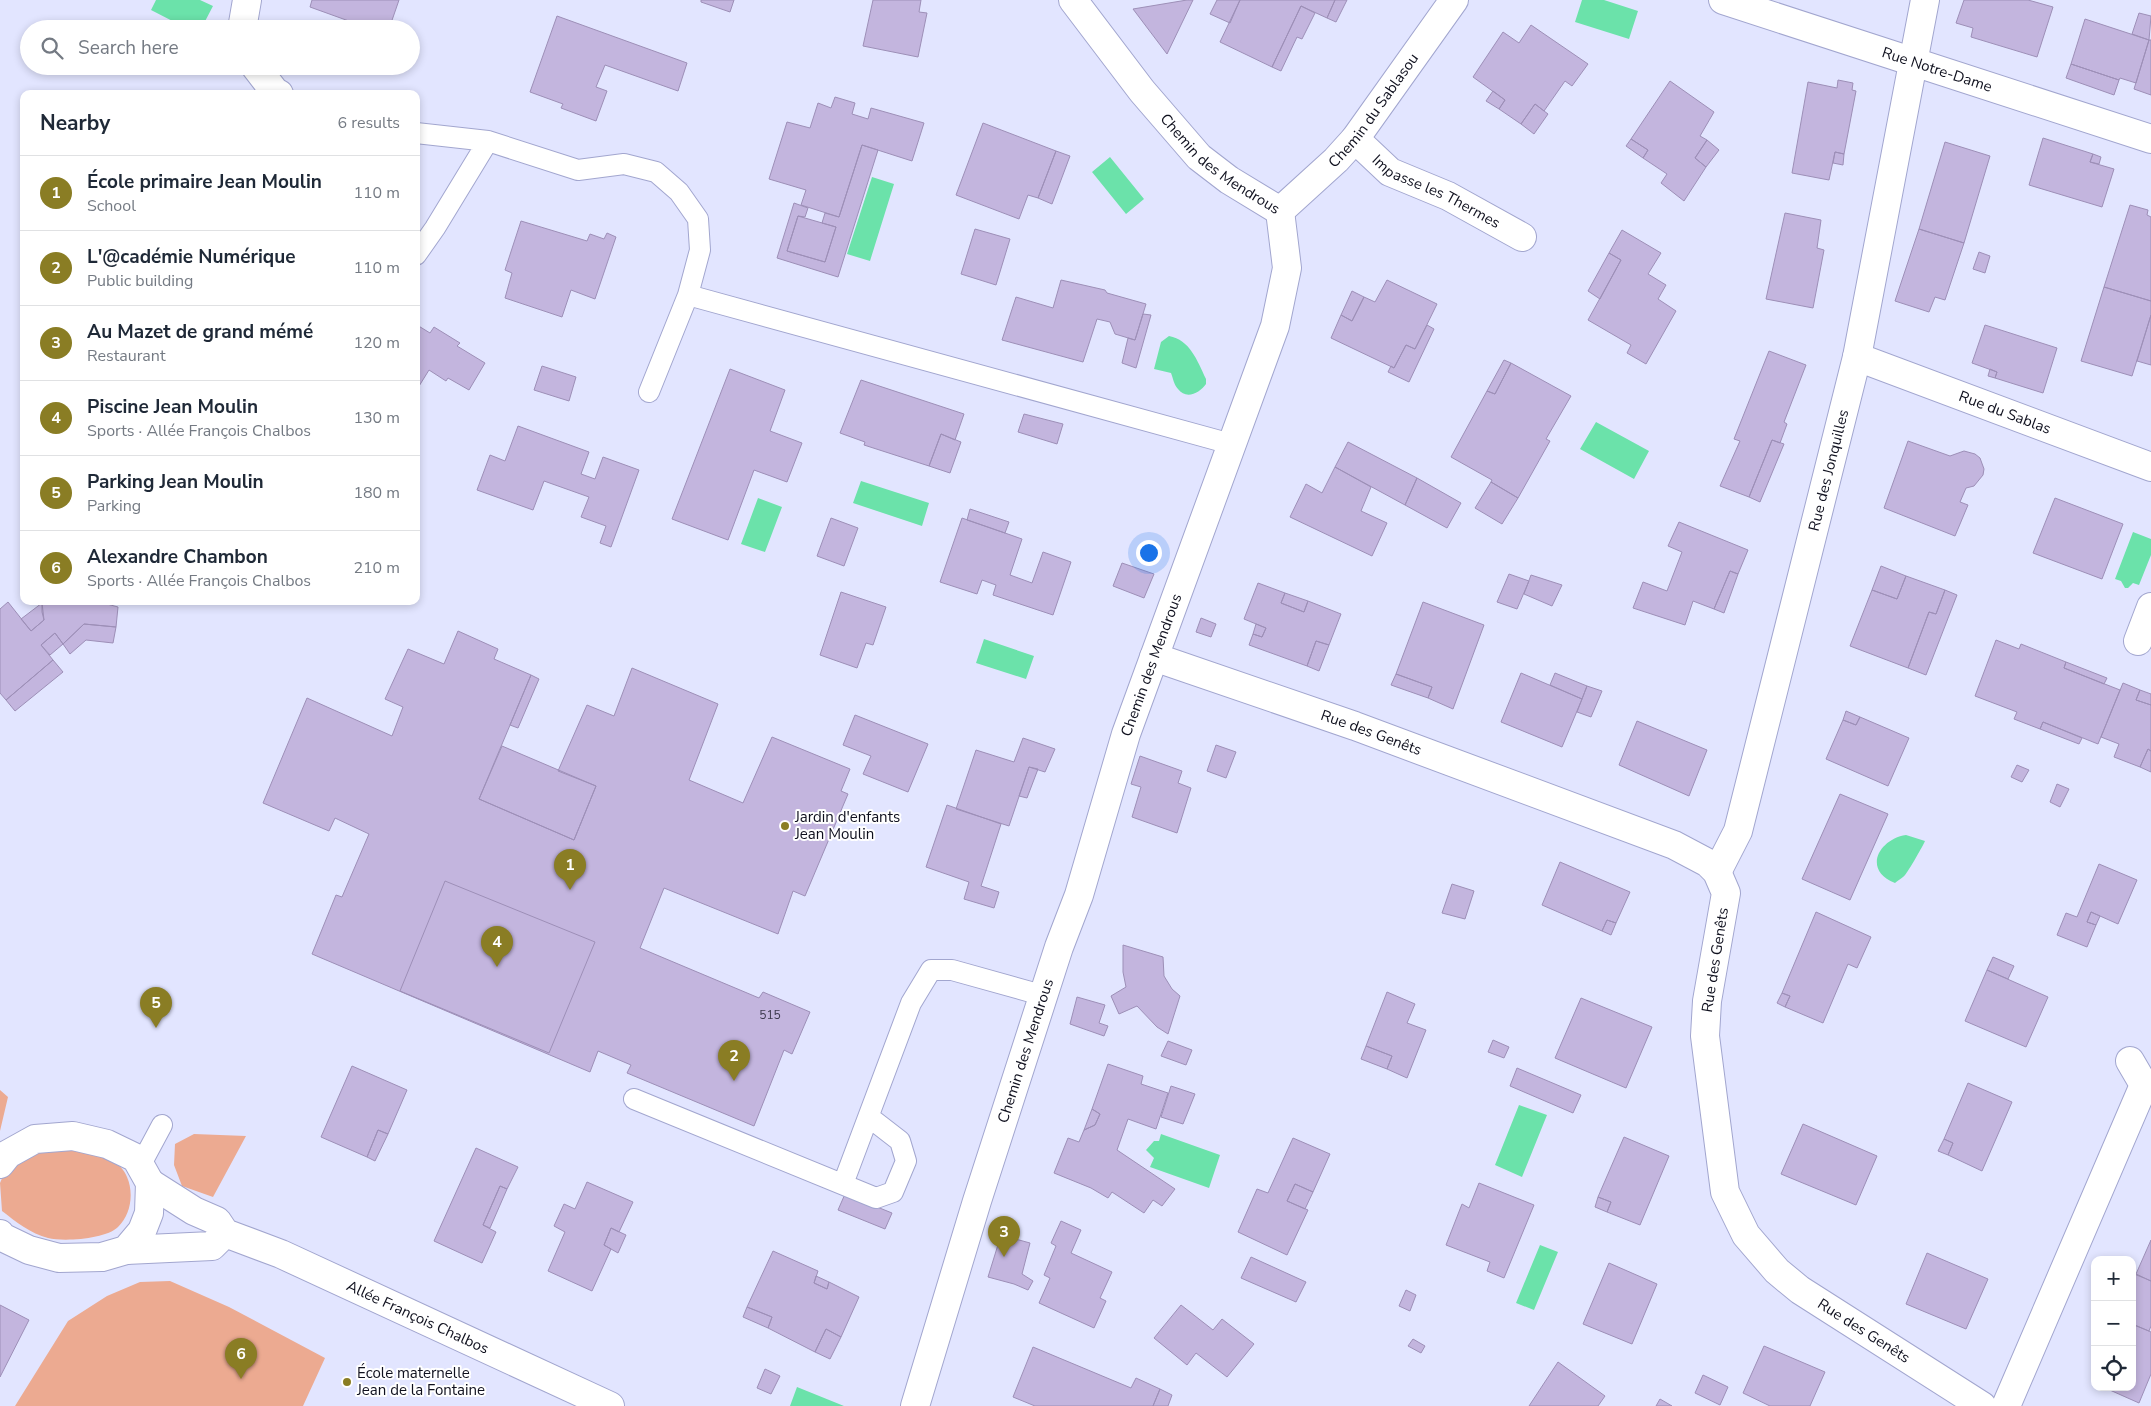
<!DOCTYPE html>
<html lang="en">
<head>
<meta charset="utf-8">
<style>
  :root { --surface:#fff; --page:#f6f6f7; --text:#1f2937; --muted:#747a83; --line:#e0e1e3; --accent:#8a7d24 }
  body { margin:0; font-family:"Nunito Sans",sans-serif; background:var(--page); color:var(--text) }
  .controls { position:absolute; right:15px; bottom:15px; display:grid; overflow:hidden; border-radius:10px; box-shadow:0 2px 8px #0003 }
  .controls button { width:45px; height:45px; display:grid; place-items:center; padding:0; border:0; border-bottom:1px solid var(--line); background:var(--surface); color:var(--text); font:25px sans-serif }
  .you { position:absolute; left:1148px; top:552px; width:18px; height:18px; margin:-12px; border:4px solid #fff; border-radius:50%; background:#1a73e8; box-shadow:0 0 0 8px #1a73e833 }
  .badge { display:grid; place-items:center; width:32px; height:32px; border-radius:50%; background:var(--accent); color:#fff; font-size:16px; font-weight:700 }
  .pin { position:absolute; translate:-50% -41px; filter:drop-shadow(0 1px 2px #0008) }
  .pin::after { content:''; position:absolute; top:26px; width:18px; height:15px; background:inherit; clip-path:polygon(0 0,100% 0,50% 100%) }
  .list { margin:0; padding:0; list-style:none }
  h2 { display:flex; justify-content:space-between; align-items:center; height:65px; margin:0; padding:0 20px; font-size:21px }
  h2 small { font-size:16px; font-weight:400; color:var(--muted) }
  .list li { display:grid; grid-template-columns:32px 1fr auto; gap:15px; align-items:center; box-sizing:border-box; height:75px; padding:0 20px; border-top:1px solid var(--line) }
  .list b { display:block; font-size:19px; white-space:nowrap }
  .list p { margin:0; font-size:16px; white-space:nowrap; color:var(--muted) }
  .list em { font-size:16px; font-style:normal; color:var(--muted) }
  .icon { flex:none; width:28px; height:28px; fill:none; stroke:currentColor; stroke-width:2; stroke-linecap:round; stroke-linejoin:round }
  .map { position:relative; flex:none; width:2151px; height:1406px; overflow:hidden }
  .search { position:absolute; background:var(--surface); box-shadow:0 2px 8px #0003; left:20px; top:20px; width:400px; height:55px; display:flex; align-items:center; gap:12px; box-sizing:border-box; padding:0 18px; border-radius:28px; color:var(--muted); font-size:19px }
  .panel { position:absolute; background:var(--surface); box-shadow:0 2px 8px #0003; left:20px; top:90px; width:400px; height:515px; border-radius:10px }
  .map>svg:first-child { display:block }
  .green { fill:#ecaa91 }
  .water { fill:#6be2aa }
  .building { fill:#c3b5de; stroke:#9d8fb7 }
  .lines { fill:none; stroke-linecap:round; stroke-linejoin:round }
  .lane-casing { stroke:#a2a6cf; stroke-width:22 }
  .street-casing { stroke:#a2a6cf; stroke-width:30 }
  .lane { stroke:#fff; stroke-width:20 }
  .street { stroke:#fff; stroke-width:28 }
  .poi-dot { fill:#8a7d24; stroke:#fff; stroke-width:2 }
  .labels { text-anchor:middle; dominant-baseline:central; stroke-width:4; stroke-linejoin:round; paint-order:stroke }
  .number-label { font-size:12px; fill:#3c394e }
  .street-label { font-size:15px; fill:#0f101e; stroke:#fff }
  .poi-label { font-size:15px; fill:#0f101e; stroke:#fff; text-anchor:start }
</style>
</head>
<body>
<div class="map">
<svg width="2151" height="1406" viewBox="0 0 2151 1406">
  <rect width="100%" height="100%" fill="#e2e5ff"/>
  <path class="green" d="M0,1090L8,1097L0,1131Z
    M194,1134L246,1136L213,1197L182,1186L174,1165L175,1144Z
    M92,1148C104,1155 122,1163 127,1177C134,1193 131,1215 118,1227C106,1239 64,1242 48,1238C31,1234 15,1221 2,1211L0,1183L3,1176L23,1159L42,1151Z
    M170,1281L229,1307L325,1358L303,1406H15L68,1321L107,1296L140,1282Z"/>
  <path class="water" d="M156,0H200L213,6L201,29H188L151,10Z
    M1582,0H1604L1638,11L1629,39L1575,22Z
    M1110,157L1144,199L1126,214L1092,172Z
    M872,177L894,184L870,261L847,254Z
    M1169,336C1190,340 1197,360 1206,379V384C1200,393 1186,400 1178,389C1174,385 1173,378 1171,373L1154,369L1161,342Z
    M1596,422L1649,451L1634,479L1580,449Z
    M861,481L929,503L922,526L853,503Z
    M758,498L782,507L765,552L741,544Z
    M2133,532L2151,539V555L2139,585L2133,583L2128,588H2125L2121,581L2115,579Z
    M984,639L1034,656L1026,679L976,663Z
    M1906,835L1925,841C1924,844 1908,872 1905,875C1903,878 1898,880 1895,883C1862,870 1879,839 1906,835Z
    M1519,1105L1547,1115L1522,1177L1495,1165Z
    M1161,1134L1220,1155L1209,1188L1150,1167L1154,1158L1146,1150L1154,1141H1159Z
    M1540,1245L1558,1252L1534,1310L1516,1303Z
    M797,1387L844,1406H790Z"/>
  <path class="building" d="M312,0H399L389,29H371L310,7Z
    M701,0H734L730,12L701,2Z
    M873,0H921L919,12L927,13L918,57L863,46Z
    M1187,0H1193L1167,54L1133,9Z
    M1217,0H1240L1230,23L1210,14Z
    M1240,0H1335L1327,18L1301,6L1272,67L1220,42Z
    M1335,0H1347L1336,22L1327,18Z
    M1964,0H2028L2053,7L2037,57L1971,37L1973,28L1956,23Z
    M1301,6L1315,13L1302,39L1297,37L1281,71L1272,67Z
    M2139,13L2151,16L2149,40L2132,34Z
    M557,16L687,63L678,91L605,65L596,87L607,91L596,121L561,108L563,104L530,92Z
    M2085,19L2149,40L2136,83L2120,78L2119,80L2071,64Z
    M1531,25L1588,64L1572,86L1565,81L1544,111L1535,104L1521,124L1499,109L1505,100L1473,77L1503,32L1519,43Z
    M2149,40H2151V95L2134,89Z
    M2071,64L2119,80L2114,95L2066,78Z
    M1838,80L1853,83L1852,90L1856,91L1844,154L1835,152L1829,180L1792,173L1808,82L1837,88Z
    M1670,81L1714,112L1700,136L1707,140L1695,158L1706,167L1684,201L1661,183L1667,174L1643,158L1648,150L1631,139Z
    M1493,91L1505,100L1499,109L1486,101Z
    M835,97L855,103L852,114L868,119L871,108L924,123L912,161L862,145L839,217L801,205L806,190L769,179L787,122L810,128L818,103L831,108Z
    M1535,104L1548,114L1534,134L1521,124Z
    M983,123L1056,151L1038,198L1028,195L1019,219L956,195Z
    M2043,138L2093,154L2090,162L2114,169L2102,207L2029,185Z
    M1631,139L1648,150L1643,158L1626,146Z
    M1707,140L1719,150L1706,167L1695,158Z
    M1945,142L1990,156L1964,243L1919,229Z
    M862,145L878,150L838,277L777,258L794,203L808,208L805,217L798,216L787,251L825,262L836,227L822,223L825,213L839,217Z
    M1056,151L1070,156L1052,204L1038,198Z
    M1835,152L1844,154L1843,165L1833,163Z
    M2093,154L2101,157L2099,164L2090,162Z
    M2130,205L2148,210L2147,215L2151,217V301L2104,287Z
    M1785,213L1821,220L1817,248L1824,250L1813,308L1766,299Z
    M798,216L836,227L825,262L787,251Z
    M521,221L587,241L590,234L604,239L607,233L616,237L595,299L571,290L562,317L505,298L512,273L505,270Z
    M975,229L1010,239L996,285L961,274Z
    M1919,229L1964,243L1945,300L1935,297L1929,312L1895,301Z
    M1622,230L1661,253L1648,274L1666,285L1658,299L1676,311L1646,364L1627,353L1631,345L1588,320L1621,260L1609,253Z
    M1979,252L1990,256L1985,273L1973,269Z
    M1609,253L1621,260L1600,299L1588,291Z
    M1061,280L1105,290L1107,293L1146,304L1135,340L1115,334L1110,322L1097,319L1083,362L1002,340L1016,297L1053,308Z
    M1387,280L1437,304L1415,349L1406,345L1394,368L1331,338L1341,315L1352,321L1364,297L1375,302Z
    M2104,287L2151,301V315L2132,376L2081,361Z
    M1352,291L1364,297L1352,321L1341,315Z
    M1143,314L1151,315L1136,368L1122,363L1128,338L1135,340Z
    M2151,315V365L2137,361Z
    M417,325L430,333L434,327L460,343L457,346L485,363L469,390L448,378L446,381L429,370L416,391Z
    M1427,325L1434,329L1409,382L1388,372L1391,366L1394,368L1406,345L1415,349Z
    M1985,325L2057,348L2043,393L1995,378L1997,372L1972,363Z
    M1769,351L1806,365L1784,422L1787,424L1780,443L1772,440L1749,497L1720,486L1740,441L1734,439Z
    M1504,360L1511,363L1495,394L1487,391Z
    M1511,363L1571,396L1546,439L1550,441L1518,498L1491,482L1492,480L1451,457L1487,391L1495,394Z
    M542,366L576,377L569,401L534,390Z
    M730,369L785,390L770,431L802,443L787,482L754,470L728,540L672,519Z
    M1990,369L1997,372L1995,378L1988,376Z
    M861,380L964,414L955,440L941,434L929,466L864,445L865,442L840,433Z
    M1024,414L1063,424L1057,444L1018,432Z
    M518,426L589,452L581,474L595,479L603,457L639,470L611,547L600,543L606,526L581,517L589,497L544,481L533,510L477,490L490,455L505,461Z
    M941,434L961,442L950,473L929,466Z
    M1772,440L1784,444L1760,502L1749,497Z
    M1908,441L1950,456L1964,451L1975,454L1980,458L1984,469L1983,475L1974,486L1966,488L1960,502L1968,505L1955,536L1884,508Z
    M1348,442L1417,478L1405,505L1335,467Z
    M1335,467L1371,487L1361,511L1387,523L1372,556L1290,517L1306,484L1322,493Z
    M1417,478L1461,503L1447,528L1405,505Z
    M1491,482L1518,498L1502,524L1475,508Z
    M2055,498L2123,524L2102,579L2033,553Z
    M970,509L1009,522L1005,533L967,520Z
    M831,518L858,528L844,566L817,556Z
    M962,518L1022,539L1010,575L1032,583L1043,552L1071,562L1053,615L993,595L996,585L982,580L977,594L940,582Z
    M1679,522L1748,550L1738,574L1730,571L1714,609L1693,601L1685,625L1633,608L1643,582L1667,591L1682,552L1668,546Z
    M1122,563L1154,574L1144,598L1113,586Z
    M1881,566L1906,576L1897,599L1872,590Z
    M1730,571L1738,574L1724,613L1714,609Z
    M1509,574L1529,581L1517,609L1497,602Z
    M1531,575L1562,585L1552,606L1524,594Z
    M1906,576L1945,590L1936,614L1929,612L1908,668L1850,646L1872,590L1897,599Z
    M1258,583L1285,593L1281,603L1304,612L1308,601L1341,614L1329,645L1316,641L1307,666L1249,645L1253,634L1262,637L1266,628L1244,619Z
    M1945,590L1957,595L1926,675L1908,668L1929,612L1936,614Z
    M841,592L886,607L873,645L866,643L857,668L820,655Z
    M1285,593L1308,601L1304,612L1281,603Z
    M44,601H96L118,607L116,627L84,624L63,644L55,633L41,645L53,660L6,700L0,693V609L8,602L31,631L44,620L42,612V603Z
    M1423,602L1484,625L1453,709L1428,698L1432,687L1396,674Z
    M42,603L44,620L31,631L21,619Z
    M1201,618L1216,624L1211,637L1196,632Z
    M84,624L116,627L113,643L86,640L70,654L63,644Z
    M1256,624L1266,628L1262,637L1253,634Z
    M458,631L498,649L494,659L531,675L479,799L574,840L596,786L558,771L587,705L614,716L632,668L718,704L689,780L743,803L772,737L850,769L841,791L848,794L805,896L793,891L778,934L664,888L640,948L759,998L763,992L810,1012L792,1054L784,1050L754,1126L627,1073L631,1065L598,1051L590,1072L312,954L336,895L342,897L369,834L335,818L329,831L263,803L307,698L392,736L403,707L385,699L408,649L444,664Z
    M55,633L63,644L50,655L41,645Z
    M1996,640L2019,649L2021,644L2066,662L2064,668L2120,690L2098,744L2043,722L2040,729L2014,719L2017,712L1975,696Z
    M1316,641L1329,645L1319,671L1307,666Z
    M53,660L63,672L15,711L6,700Z
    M2066,662L2107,678L2104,684L2064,668Z
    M1521,673L1582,699L1562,747L1501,722Z
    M1555,673L1587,686L1582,699L1550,685Z
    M1396,674L1432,687L1428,698L1391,685Z
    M531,675L539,679L518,728L510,725Z
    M2123,683L2140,690L2136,700L2151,705V751L2148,749L2140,767L2114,757L2119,744L2101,737Z
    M1587,686L1602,691L1591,717L1577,712Z
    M2140,690L2151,694V705L2136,700Z
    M1846,711L1860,717L1856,725L1843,720Z
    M855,715L928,744L908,792L863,774L871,756L843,745Z
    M1860,717L1909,738L1888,786L1826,759L1843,720L1856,725Z
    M1637,721L1707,750L1689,796L1619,765Z
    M2043,722L2082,738L2079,744L2040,729Z
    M1023,738L1055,749L1045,772L1029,767L1009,826L956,809L976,750L1014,762Z
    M1216,745L1236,752L1226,778L1207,771Z
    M502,746L596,786L574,840L479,799Z
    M2148,749L2151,751V772L2140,767Z
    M1140,756L1182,771L1178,783L1191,788L1177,833L1132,817L1141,787L1131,784Z
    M2017,765L2029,770L2022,782L2011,777Z
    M1029,767L1038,769L1027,798L1019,796Z
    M2057,784L2069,789L2060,807L2050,802Z
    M1840,794L1888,814L1850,900L1802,879Z
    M947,805L1001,824L981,886L999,892L994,908L964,899L969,882L926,867Z
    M1560,862L1630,892L1616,923L1607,920L1602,931L1542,905Z
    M2099,864L2137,880L2118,924L2091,912L2087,922L2096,925L2087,947L2057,935L2066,913L2077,917Z
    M445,881L595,942L549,1053L400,991Z
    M1452,884L1474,891L1465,919L1442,913Z
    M1816,912L1871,937L1857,968L1848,964L1823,1023L1785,1007L1790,996L1782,993Z
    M2091,912L2100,916L2096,925L2087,922Z
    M1607,920L1616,923L1611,935L1602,931Z
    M1123,945L1163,957L1164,976L1172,989L1180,996L1168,1034L1157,1027L1137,1006L1119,1014L1111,996L1126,987L1123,972Z
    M1993,957L2014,966L2008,979L1987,970Z
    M1987,970L2048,997L2026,1047L1965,1021Z
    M1387,992L1415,1004L1407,1023L1426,1030L1407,1078L1387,1069L1392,1056L1366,1046Z
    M1782,993L1790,996L1785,1007L1777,1003Z
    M1077,997L1105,1005L1099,1023L1108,1026L1104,1036L1070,1024Z
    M1581,998L1652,1027L1626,1088L1555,1058Z
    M1493,1040L1509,1047L1504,1058L1488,1052Z
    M1168,1041L1192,1050L1186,1065L1161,1056Z
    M1366,1046L1392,1056L1387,1069L1361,1059Z
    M1108,1064L1143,1076L1141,1084L1168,1093L1156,1129L1128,1119L1117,1150L1175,1189L1162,1206L1153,1200L1144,1213L1112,1192L1108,1198L1091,1188L1054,1173L1068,1138L1079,1142L1084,1130L1095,1125L1100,1114L1092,1109Z
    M352,1066L407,1090L388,1134L378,1130L367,1157L321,1137Z
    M1517,1068L1581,1095L1573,1113L1510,1086Z
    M1968,1083L2012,1102L1982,1171L1948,1155L1953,1143L1944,1139Z
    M1171,1086L1195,1094L1183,1124L1161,1117Z
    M1092,1109L1100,1114L1095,1125L1084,1130Z
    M1803,1124L1877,1156L1856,1205L1781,1174Z
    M378,1130L388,1134L375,1161L367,1157Z
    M1624,1137L1669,1156L1640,1225L1607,1212L1611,1202L1598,1197Z
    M1293,1138L1330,1154L1313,1192L1295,1184L1287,1201L1308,1210L1287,1255L1238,1232L1257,1189L1268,1193Z
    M1944,1139L1953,1143L1948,1155L1938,1151Z
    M476,1148L518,1167L507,1189L500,1186L483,1225L496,1232L482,1263L434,1241Z
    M587,1182L633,1202L619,1232L611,1228L604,1245L611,1249L592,1291L548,1271L565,1232L554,1226L564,1204L575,1209Z
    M1479,1183L1534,1205L1504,1278L1487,1271L1490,1262L1446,1245L1462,1204L1469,1208Z
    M1295,1184L1313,1192L1305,1209L1287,1201Z
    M500,1186L507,1189L490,1228L483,1225Z
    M845,1194L892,1213L885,1229L838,1210Z
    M1598,1197L1611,1202L1607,1212L1595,1207Z
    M1061,1221L1081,1230L1071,1253L1112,1272L1100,1298L1106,1301L1094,1328L1039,1303L1050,1278L1044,1275L1056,1246L1051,1243Z
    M611,1228L626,1235L618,1253L604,1245Z
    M1001,1235L1030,1243L1022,1274L1033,1281L1028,1290L1014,1284L988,1277Z
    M2151,1240V1281L2136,1274Z
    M773,1251L818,1271L814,1283L827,1289L829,1282L859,1297L841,1337L826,1329L815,1352L768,1328L772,1317L747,1307Z
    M1927,1253L1988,1279L1966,1329L1906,1304Z
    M1251,1257L1306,1282L1296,1302L1241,1278Z
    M1609,1263L1657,1284L1632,1344L1583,1324Z
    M2132,1273L2151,1281V1326L2149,1331L2132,1324Z
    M816,1276L829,1282L827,1289L814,1283Z
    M1406,1290L1416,1295L1410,1311L1399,1306Z
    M0,1305L29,1320L0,1377Z
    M1181,1305L1213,1330L1222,1319L1254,1344L1227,1377L1196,1353L1187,1365L1154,1338Z
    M747,1307L772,1317L768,1328L743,1317Z
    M2132,1324L2151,1332V1374L2139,1403L2103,1387H2132Z
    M826,1329L841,1337L830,1359L815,1352Z
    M1413,1339L1425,1346L1421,1353L1408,1346Z
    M1764,1346L1825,1372L1810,1406H1770L1743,1393Z
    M1033,1347L1131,1388L1136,1378L1160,1389L1153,1406H1035L1013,1397Z
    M1558,1362L1605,1396L1598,1406H1529Z
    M765,1369L780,1376L771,1394L757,1388Z
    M1703,1375L1728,1387L1720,1405L1695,1393Z
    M1160,1389L1172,1395L1168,1406H1153Z
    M1660,1399L1672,1406H1656Z"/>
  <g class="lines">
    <defs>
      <path id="lane" d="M416,133L488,141L578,170L624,164L656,172L679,192L698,219L700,250L688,295L649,392
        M416,255L435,228L488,141
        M688,295L1231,444
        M634,1099L876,1198L893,1192L906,1161L900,1141L869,1117
        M140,1166L162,1125
        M843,1184L911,1003L931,970H952L1045,996"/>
      <g id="street">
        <path id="s1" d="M1073,0L1142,91L1199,157L1229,180L1280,211"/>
        <path id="s2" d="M1723,0L2151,139"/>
        <path d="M242,29L247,0"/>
        <path d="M255,66L275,92L279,94"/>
        <path id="s3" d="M1355,139L1390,172L1448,196L1522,237"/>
        <path id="s4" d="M1280,211L1336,160L1355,139L1454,0"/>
        <path id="s5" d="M1857,357L2151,467"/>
        <path d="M2138,641L2151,607"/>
        <path id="s6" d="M1154,657L1355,726L1674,845L1708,863L1717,872L1726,893L1707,1001L1705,1036L1725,1192L1746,1235L1777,1271L1800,1290L1982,1406"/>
        <path id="s7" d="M1717,872L1738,831L1857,357L1925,0"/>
        <path d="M0,1164L8,1154L35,1139L73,1136L107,1144L136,1158L150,1183L149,1213L142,1231L126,1250L102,1257L59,1258L29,1250L2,1237L0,1234"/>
        <path id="s8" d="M150,1183L194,1211L217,1221L225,1233L281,1254L610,1406"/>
        <path d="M126,1250L212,1246L225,1233"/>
        <path id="s9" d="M915,1406L977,1201L1059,947L1079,895L1126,734L1275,326L1287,268L1280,211"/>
        <path d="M2006,1406L2144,1085L2130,1061"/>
      </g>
    </defs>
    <use href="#lane" class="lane-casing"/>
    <use href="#street" class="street-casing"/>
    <use href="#lane" class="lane"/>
    <use href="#street" class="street"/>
  </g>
  <g class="poi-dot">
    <circle cx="785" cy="826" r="5"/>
    <circle cx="347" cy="1382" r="5"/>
  </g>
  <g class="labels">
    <g class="number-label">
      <text x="770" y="1015">515</text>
    </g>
    <g class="street-label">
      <text stroke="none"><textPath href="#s2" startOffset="225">Rue Notre-Dame</textPath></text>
      <text stroke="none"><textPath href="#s4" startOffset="138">Chemin du Sablasou</textPath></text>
      <text stroke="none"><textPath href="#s1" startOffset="222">Chemin des Mendrous</textPath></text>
      <text stroke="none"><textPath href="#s3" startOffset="98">Impasse les Thermes</textPath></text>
      <text stroke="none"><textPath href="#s5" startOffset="158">Rue du Sablas</textPath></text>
      <text stroke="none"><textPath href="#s7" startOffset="418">Rue des Jonquilles</textPath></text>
      <text stroke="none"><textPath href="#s9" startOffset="778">Chemin des Mendrous</textPath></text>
      <text stroke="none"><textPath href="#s6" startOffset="230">Rue des Genêts</textPath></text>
      <text transform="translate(1715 960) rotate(-81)">Rue des Genêts</text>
      <text stroke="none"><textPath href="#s9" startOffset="372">Chemin des Mendrous</textPath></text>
      <text stroke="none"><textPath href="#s8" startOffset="302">Allée François Chalbos</textPath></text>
      <text stroke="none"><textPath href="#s6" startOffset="1130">Rue des Genêts</textPath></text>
    </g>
    <g class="poi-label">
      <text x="795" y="817">Jardin d'enfants<tspan x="795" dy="17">Jean Moulin</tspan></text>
      <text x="357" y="1373">École maternelle<tspan x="357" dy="17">Jean de la Fontaine</tspan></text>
    </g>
  </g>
</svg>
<div class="controls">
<button>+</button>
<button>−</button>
<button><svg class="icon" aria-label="locate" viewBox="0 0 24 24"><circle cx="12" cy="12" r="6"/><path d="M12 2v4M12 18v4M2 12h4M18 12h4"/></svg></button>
</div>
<div class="you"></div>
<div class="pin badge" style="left:570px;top:890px">1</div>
<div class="pin badge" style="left:734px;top:1081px">2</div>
<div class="pin badge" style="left:1004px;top:1257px">3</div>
<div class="pin badge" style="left:497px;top:967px">4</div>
<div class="pin badge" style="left:156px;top:1028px">5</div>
<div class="pin badge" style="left:241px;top:1379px">6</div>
<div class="search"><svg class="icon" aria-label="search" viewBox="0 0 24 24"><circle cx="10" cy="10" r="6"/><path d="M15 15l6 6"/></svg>Search here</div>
<section class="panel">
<h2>Nearby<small>6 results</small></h2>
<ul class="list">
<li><span class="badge">1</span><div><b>École primaire Jean Moulin</b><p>School</p></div><em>110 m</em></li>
<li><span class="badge">2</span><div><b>L'@cadémie Numérique</b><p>Public building</p></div><em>110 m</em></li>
<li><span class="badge">3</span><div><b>Au Mazet de grand mémé</b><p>Restaurant</p></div><em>120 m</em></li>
<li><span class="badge">4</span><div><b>Piscine Jean Moulin</b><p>Sports · Allée François Chalbos</p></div><em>130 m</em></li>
<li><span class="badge">5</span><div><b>Parking Jean Moulin</b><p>Parking</p></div><em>180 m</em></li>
<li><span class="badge">6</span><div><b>Alexandre Chambon</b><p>Sports · Allée François Chalbos</p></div><em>210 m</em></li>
</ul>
</section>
</div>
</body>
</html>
